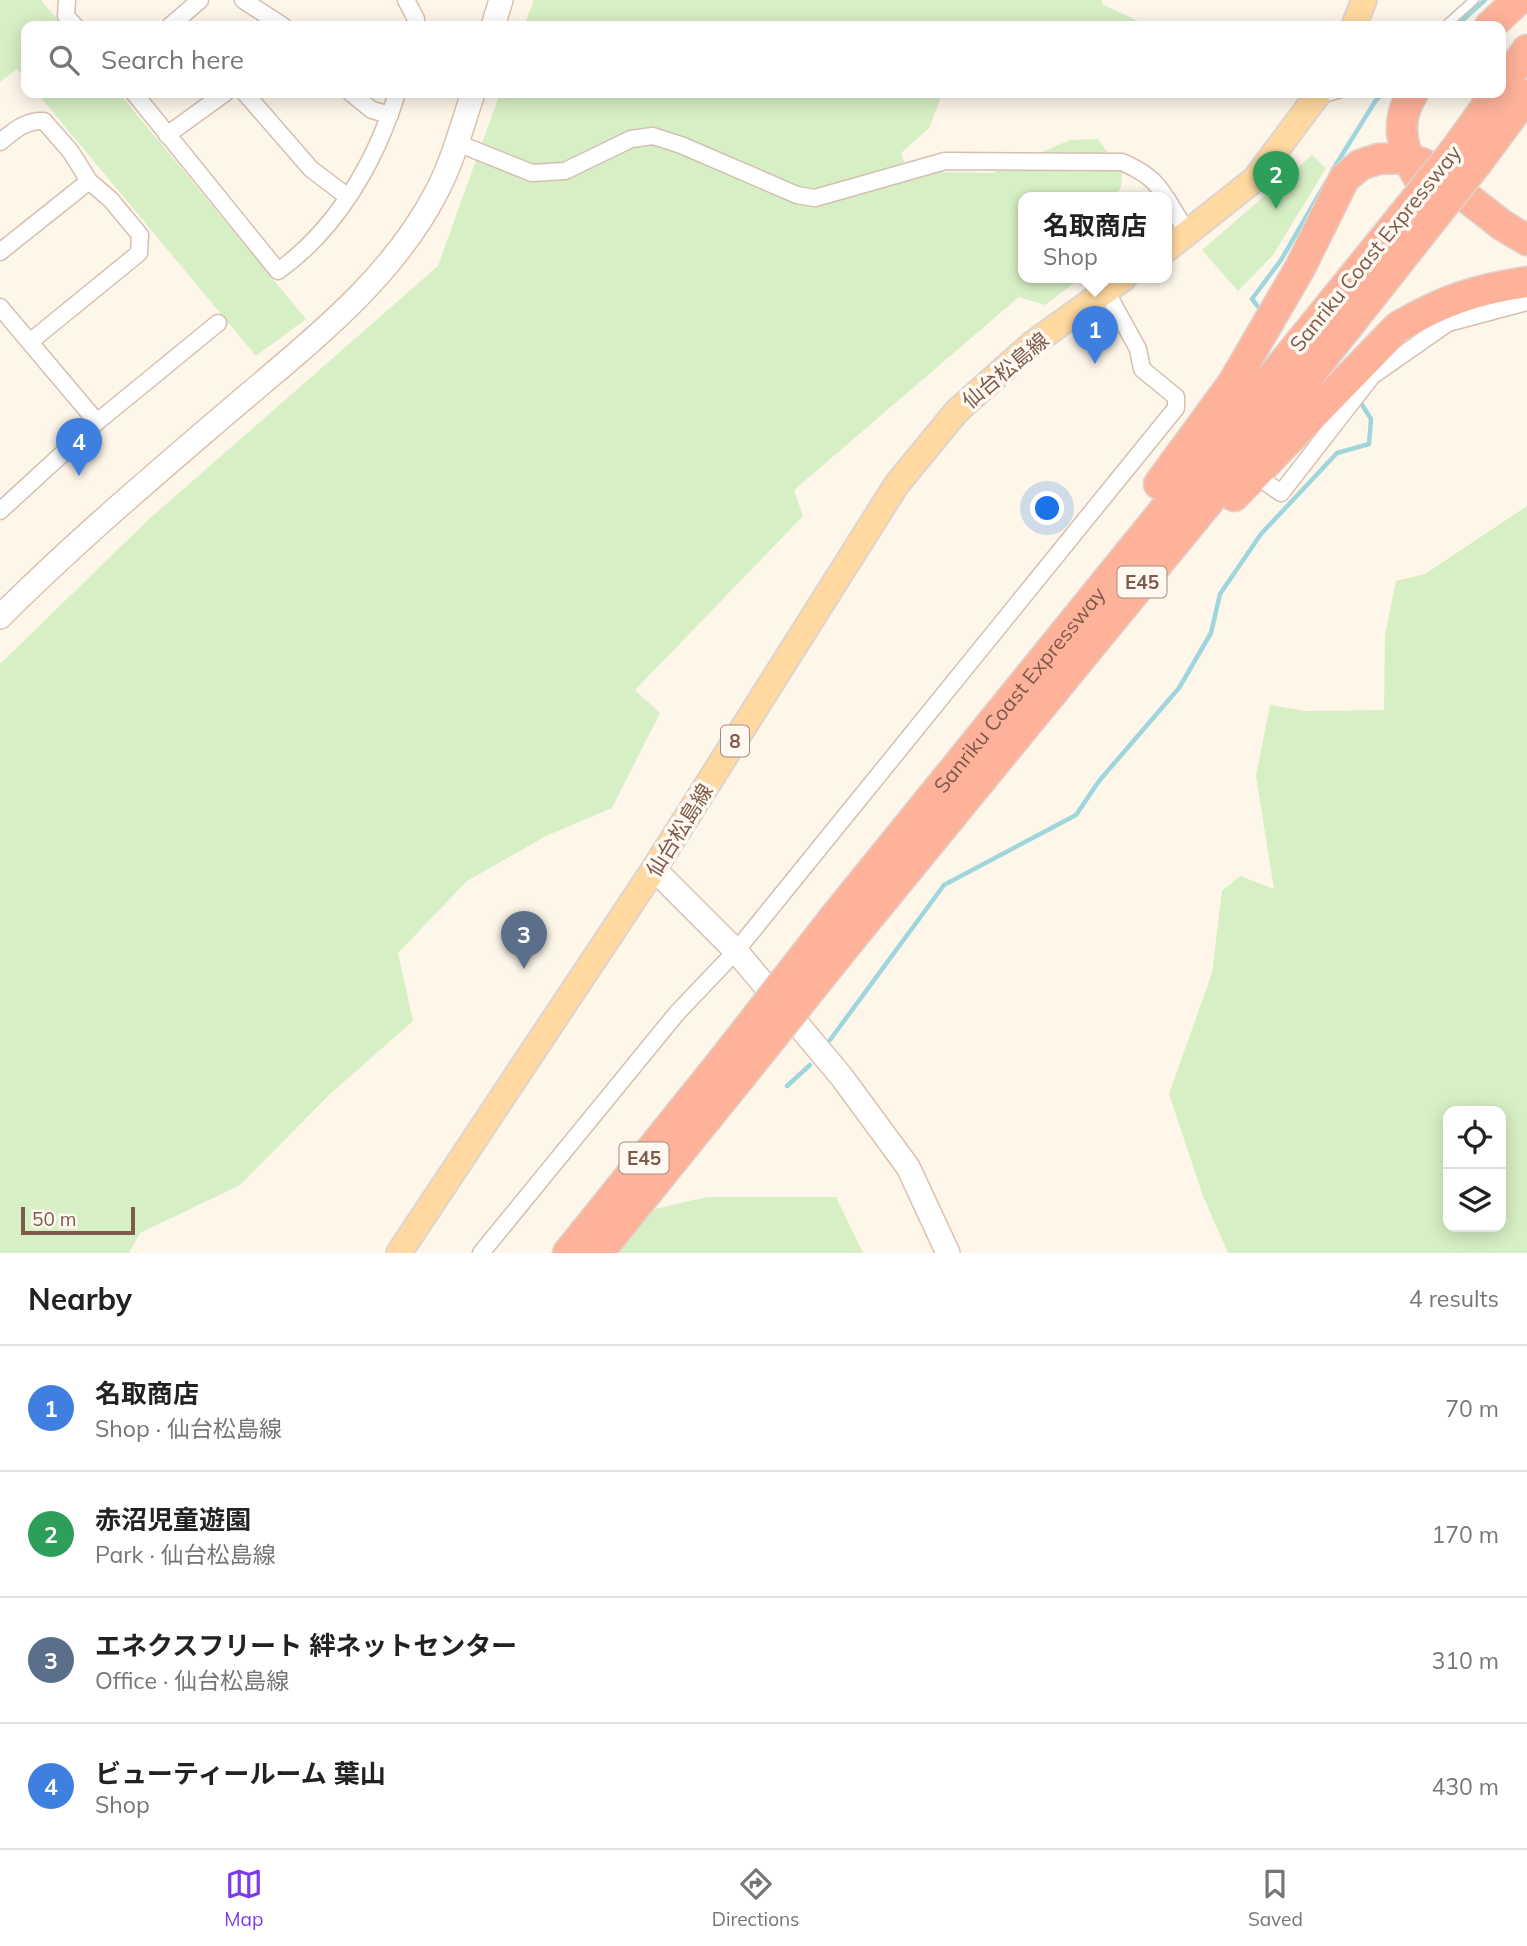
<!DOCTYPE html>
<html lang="en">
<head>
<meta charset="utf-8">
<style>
  :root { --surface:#fff; --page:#f2f2f2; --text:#222; --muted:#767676; --line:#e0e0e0; --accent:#7c3aed }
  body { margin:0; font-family:Mulish,"Noto Sans JP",sans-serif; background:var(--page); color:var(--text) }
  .controls { position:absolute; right:21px; bottom:21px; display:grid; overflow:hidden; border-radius:14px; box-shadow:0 4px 18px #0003 }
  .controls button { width:63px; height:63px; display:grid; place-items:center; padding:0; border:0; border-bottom:2px solid var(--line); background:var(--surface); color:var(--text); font:35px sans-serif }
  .scale { position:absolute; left:21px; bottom:18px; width:114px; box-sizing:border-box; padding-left:7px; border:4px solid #7d5a49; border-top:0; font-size:19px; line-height:24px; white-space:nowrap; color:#7d5a49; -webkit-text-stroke:5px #fff9f2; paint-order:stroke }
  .you { position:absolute; left:1048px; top:509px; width:24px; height:24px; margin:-18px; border:5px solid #fff; border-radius:50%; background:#1a73e8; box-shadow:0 0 0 10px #1a73e833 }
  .badge { display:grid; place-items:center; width:46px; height:46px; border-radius:50%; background:var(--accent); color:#fff; font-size:23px; font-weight:700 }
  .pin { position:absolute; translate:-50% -58px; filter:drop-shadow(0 2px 4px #0008) }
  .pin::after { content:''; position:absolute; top:37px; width:24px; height:21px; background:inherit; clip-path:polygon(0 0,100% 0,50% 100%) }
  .popup { position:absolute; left:1018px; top:192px; width:154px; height:91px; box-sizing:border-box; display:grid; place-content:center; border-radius:14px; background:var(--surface); filter:drop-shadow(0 2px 5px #0005); font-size:23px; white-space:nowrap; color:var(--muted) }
  .popup b { font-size:26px; color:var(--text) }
  .popup::after { content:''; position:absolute; left:50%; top:100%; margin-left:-14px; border:14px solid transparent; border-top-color:var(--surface) }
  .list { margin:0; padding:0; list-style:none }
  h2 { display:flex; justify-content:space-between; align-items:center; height:91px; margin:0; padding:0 28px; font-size:30px }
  h2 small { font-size:23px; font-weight:400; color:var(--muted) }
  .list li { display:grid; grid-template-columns:46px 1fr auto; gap:21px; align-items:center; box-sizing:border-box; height:126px; padding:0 28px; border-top:2px solid var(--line) }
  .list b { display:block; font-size:26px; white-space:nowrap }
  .list p { margin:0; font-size:23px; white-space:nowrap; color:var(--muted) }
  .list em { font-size:23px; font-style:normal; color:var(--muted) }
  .icon { flex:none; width:38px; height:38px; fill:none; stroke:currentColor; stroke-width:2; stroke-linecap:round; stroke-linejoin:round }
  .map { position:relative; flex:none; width:1527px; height:1253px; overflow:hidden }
  .search { position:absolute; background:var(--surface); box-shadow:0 4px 18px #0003; left:21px; right:21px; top:21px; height:77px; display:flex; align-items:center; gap:18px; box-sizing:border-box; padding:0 24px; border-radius:14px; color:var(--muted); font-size:26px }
  .sheet { height:595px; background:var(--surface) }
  nav { display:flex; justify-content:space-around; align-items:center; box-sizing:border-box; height:98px; border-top:2px solid var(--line); background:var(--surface); font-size:19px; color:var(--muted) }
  nav a { display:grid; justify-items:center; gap:4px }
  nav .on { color:var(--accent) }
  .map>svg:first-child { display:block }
  .green { fill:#d7efc5; fill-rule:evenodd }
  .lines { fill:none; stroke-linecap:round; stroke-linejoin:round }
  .stream { stroke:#9fd6de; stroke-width:4.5 }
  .lane-casing { stroke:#d5bfb0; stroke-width:11 }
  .street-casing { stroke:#d5bfb0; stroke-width:19 }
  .secondary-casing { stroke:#dbc1af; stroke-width:26 }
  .primary-casing { stroke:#ddd4d0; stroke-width:28 }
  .highway-casing { stroke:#ddd4d0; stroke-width:33 }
  .lane { stroke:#fff; stroke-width:8 }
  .street { stroke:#fff; stroke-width:16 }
  .secondary { stroke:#fff; stroke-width:23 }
  .primary { stroke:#ffd9a0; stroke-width:24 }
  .highway { stroke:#feb29a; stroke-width:30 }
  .highway-bridge-casing { stroke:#ddd4d0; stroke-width:33; stroke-linecap:butt }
  .highway-bridge { stroke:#feb29a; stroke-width:30 }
  .labels { text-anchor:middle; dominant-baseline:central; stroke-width:7; stroke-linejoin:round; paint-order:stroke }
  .shield { fill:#fff9f2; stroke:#a48a7c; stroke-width:2 }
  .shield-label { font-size:19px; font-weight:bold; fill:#7d5a49 }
  .street-label { font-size:21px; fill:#7d5a49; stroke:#fff9f2 }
</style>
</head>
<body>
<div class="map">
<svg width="1527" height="1253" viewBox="0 0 1527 1253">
  <rect width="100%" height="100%" fill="#fef6e9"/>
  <path class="green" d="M0,0H41L63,26H26V80L17,69L0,82Z
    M534,0H1102V4L1149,26H524Z
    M37,93H119L306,319L256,356Z
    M500,93H956L941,97L929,128L901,153L911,181L938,172L993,173L1070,140L1098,139L1122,173L1121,187L1113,198H1023V278H1081L1045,305L1019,297L794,490L803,516L635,690L660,713L612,808L546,836L467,881L398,953L413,1021L330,1094L240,1185L140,1233L129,1253H0V664L148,520L438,266Z
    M1312,155L1326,168L1273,255L1238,291L1202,250Z
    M1527,506V1253H1228L1203,1196L1169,1094L1212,973L1222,891L1240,876L1274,889L1256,776L1270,705L1305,711L1384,710L1385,635L1396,581L1425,574ZM1448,1111H1501V1227H1448Z
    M707,1197H836L863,1253H606L646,1211Z"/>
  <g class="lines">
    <path class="stream" d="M1456,26L1485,0
      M1332,171L1376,100L1384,93
      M1259,308L1252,299L1281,260L1328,179
      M830,1040L944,885L1076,815L1099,781L1179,688L1211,633L1220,594L1261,534L1337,453L1369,444L1371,419L1361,403
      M787,1086L810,1065"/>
    <defs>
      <path id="lane" d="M1445,26L1474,0
        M1320,99L1342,93"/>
      <path id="street" d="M67,0L66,16L75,26
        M243,0L283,26
        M406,0L416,19V26
        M170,26L200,0
        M134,93L278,271C337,229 376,161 397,93
        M245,93L311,169L348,197
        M351,93L372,110L390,115
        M167,135L225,93
        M0,142C14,131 25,120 44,121L71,152L89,181L111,200L140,235L139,253L31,341
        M457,143L532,173L565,171L631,139L653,136L681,145L797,195L815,198L945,161L1122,162C1142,171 1155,179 1166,198
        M1167,199L1188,234
        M0,252L89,181
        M0,307L97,422
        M1261,479L1281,493L1372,376L1448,323L1527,302
        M0,511L97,422L218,323
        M481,1253L677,1013L736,951L1176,408V397L1142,369L1138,349L1106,291"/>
      <path id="secondary" d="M493,26L501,0
        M0,617C73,544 151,478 229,411C305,346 389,283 436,193C453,161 462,126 473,93
        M654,869L736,951L841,1076L908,1167L948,1253"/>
      <path id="primary" d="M1354,26L1364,0
        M1167,249L1255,179L1319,93
        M399,1253L654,869L897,484L957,411L1032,344L1124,278"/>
      <g id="highway">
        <path d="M1490,26L1518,0"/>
        <path d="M1501,87L1527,50"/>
        <path d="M1413,93C1395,120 1401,149 1417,175"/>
        <path d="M1456,149L1496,93"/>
        <path d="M1477,163L1527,95"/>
        <path d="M1159,484L1233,383L1300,268L1344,179L1360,165L1378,159L1407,158L1424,164L1502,225L1527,240"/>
        <path d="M1234,496L1398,327C1442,301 1477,289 1527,282"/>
        <path id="s1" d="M834,918L1409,208"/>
        <path d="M850,940L1231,474L1430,222"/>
        <path d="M568,1253L721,1063"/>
        <path d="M598,1253L741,1076"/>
      </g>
    </defs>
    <use href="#lane" class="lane-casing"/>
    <use href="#street" class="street-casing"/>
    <use href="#secondary" class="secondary-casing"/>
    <use href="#primary" class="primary-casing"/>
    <use href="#highway" class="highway-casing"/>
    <use href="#lane" class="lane"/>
    <use href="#street" class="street"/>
    <use href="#secondary" class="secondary"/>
    <use href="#primary" class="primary"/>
    <use href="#highway" class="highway"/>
    <defs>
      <path id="highway-bridge" d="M1409,208L1456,149
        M1430,222L1477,163
        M721,1063L834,918
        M741,1076L850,940"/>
    </defs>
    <use href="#highway-bridge" class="highway-bridge-casing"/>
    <use href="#highway-bridge" class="highway-bridge"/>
  </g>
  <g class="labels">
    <g class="shield">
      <rect x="1117.5" y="566.5" width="49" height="31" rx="5"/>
      <rect x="721" y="725.5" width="28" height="31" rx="5"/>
      <rect x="619.5" y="1142.5" width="49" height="31" rx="5"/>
    </g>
    <g class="shield-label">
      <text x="1142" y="582">E45</text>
      <text x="735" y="741">8</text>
      <text x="644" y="1158">E45</text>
    </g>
    <g class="street-label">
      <text transform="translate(1375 248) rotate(-51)">Sanriku Coast Expressway</text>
      <text transform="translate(1005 370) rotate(-40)">仙台松島線</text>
      <text stroke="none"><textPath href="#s1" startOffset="294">Sanriku Coast Expressway</textPath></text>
      <text transform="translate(679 830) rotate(-58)">仙台松島線</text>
    </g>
  </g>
</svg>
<div class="controls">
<button><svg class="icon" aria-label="locate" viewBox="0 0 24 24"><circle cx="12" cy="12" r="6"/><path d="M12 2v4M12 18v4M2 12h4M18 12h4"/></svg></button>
<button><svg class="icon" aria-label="layers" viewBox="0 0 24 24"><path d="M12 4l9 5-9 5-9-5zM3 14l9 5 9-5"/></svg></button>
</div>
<div class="scale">50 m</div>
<div class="you"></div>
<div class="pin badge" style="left:1095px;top:364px;background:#3f7fe0">1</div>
<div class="popup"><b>名取商店</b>Shop</div>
<div class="pin badge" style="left:1276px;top:209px;background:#2e9e5b">2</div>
<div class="pin badge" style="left:524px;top:969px;background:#5c6f8a">3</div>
<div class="pin badge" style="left:79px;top:476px;background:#3f7fe0">4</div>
<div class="search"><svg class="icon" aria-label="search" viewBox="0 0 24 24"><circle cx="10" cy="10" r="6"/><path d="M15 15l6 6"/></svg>Search here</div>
</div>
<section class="sheet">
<h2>Nearby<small>4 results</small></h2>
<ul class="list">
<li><span class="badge" style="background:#3f7fe0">1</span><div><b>名取商店</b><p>Shop · 仙台松島線</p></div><em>70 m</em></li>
<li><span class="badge" style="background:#2e9e5b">2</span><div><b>赤沼児童遊園</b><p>Park · 仙台松島線</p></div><em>170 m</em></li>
<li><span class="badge" style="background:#5c6f8a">3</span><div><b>エネクスフリート 絆ネットセンター</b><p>Office · 仙台松島線</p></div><em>310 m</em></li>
<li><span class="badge" style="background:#3f7fe0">4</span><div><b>ビューティールーム 葉山</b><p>Shop</p></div><em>430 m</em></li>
</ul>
</section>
<nav>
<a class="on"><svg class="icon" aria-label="map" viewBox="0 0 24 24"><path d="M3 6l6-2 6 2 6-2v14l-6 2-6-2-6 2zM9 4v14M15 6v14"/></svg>Map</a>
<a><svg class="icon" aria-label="directions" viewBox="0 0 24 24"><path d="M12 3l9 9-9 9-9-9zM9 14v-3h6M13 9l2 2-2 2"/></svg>Directions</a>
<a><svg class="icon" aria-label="saved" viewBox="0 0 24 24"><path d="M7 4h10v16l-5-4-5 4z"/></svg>Saved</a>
</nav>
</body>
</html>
